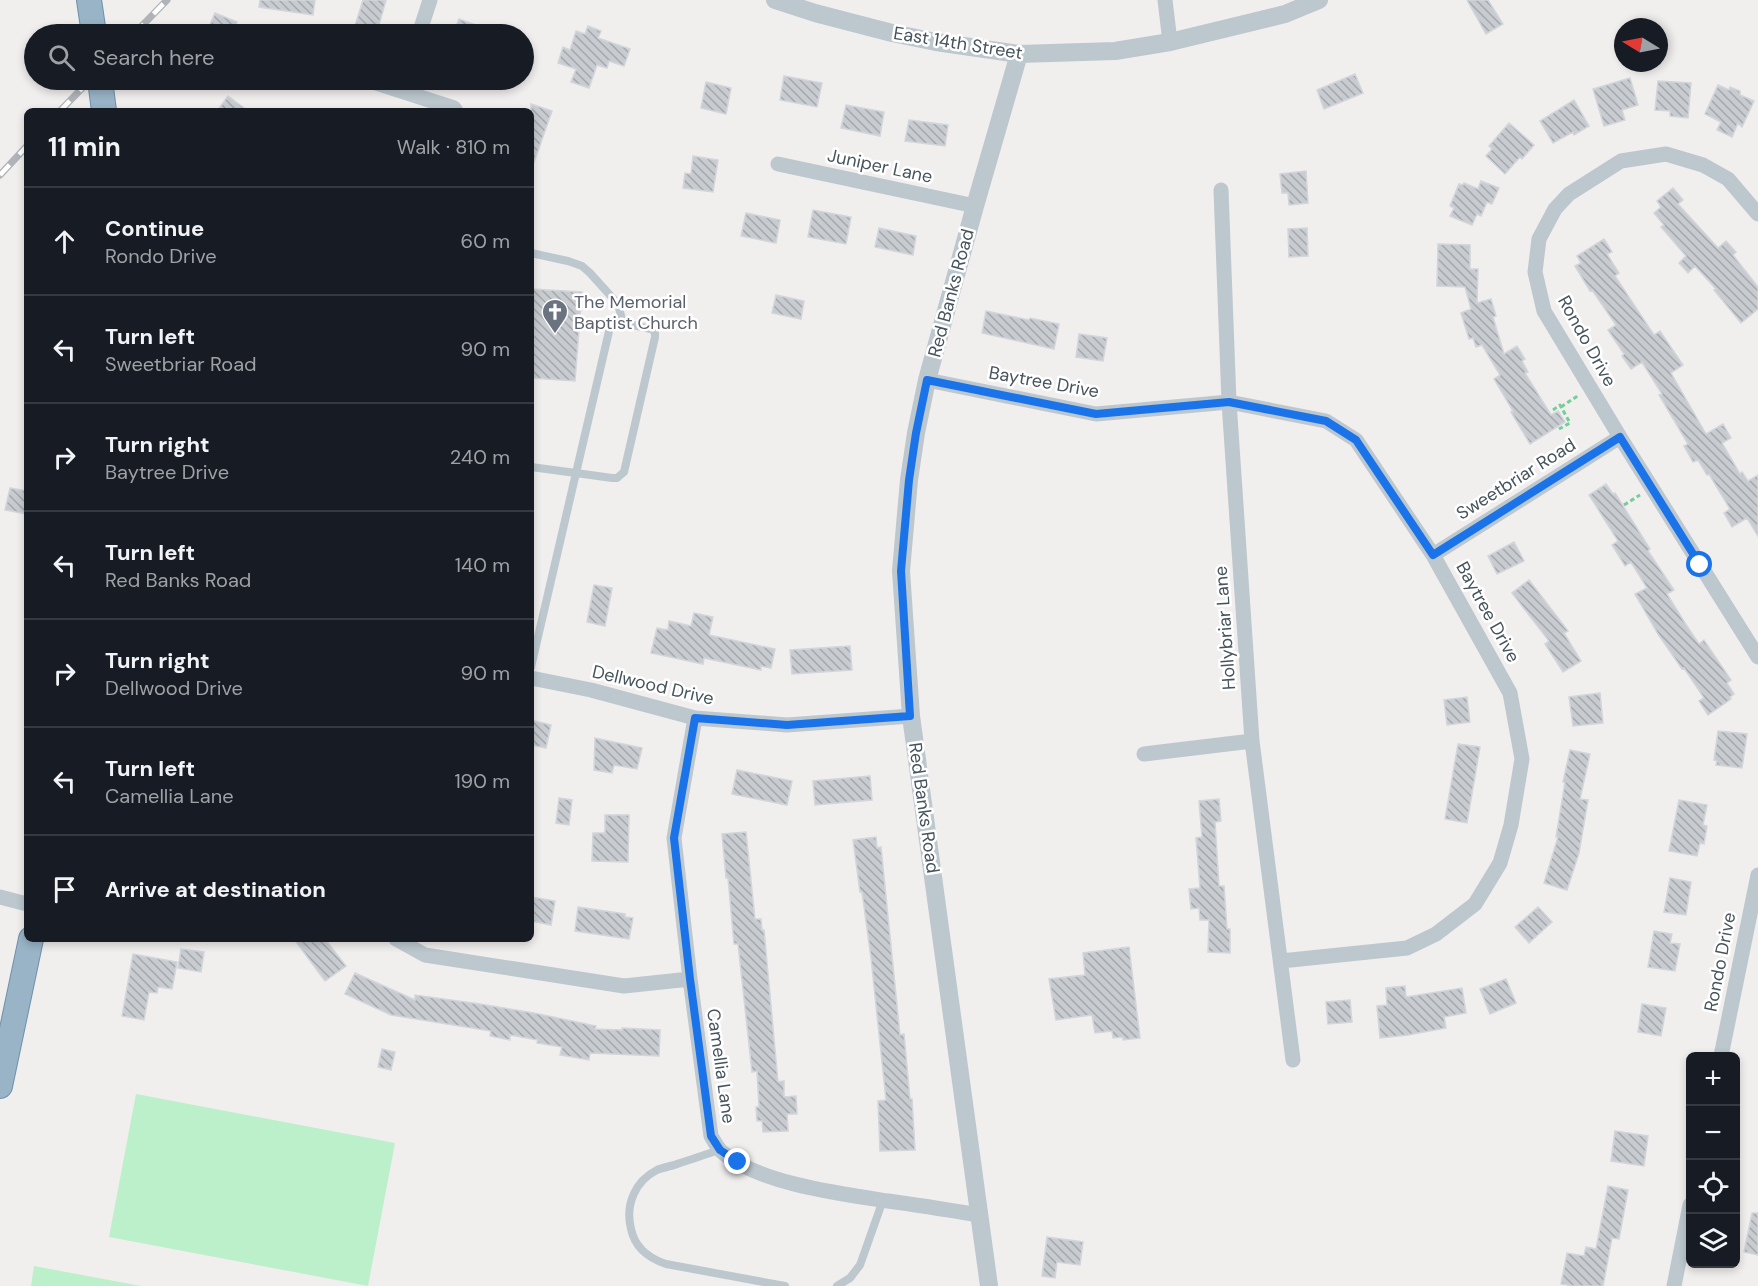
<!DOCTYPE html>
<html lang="en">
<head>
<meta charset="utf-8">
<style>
  :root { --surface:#171b24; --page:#20242c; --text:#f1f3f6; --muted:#9ea1a6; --line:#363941 }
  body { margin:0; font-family:"DM Sans",sans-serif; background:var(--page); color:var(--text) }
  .controls { position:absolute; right:18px; bottom:18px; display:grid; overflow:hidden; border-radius:9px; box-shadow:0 3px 9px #0003 }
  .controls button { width:54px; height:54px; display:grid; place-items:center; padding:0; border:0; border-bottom:2px solid var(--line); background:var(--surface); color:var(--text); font:30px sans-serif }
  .compass { position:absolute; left:1614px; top:18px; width:54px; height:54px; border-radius:50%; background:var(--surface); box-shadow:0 3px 9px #0003; rotate:280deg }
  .stop { position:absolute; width:18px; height:18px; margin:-14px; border:4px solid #1a73e8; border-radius:50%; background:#fff }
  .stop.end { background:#1a73e8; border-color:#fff; box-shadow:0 2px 6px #0008 }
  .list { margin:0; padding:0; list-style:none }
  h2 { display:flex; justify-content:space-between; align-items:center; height:78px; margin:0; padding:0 24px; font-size:26px }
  h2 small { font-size:20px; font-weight:400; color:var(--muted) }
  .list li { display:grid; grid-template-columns:39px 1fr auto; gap:18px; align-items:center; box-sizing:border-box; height:108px; padding:0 24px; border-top:2px solid var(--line) }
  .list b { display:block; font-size:22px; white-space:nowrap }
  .list p { margin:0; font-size:20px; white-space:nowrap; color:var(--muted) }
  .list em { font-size:20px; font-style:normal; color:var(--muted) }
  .icon { flex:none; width:33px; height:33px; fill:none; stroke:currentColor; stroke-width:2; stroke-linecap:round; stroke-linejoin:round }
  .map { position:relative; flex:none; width:1758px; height:1286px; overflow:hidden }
  .search { position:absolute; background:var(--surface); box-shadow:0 3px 9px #0003; left:24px; top:24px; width:510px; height:66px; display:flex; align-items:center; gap:15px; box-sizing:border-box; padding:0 21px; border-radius:33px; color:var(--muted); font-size:22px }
  .panel { position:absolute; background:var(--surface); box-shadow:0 3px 9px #0003; left:24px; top:108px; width:510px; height:834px; border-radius:9px }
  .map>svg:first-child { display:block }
  .green { fill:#bbf0cb }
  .building { fill:url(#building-back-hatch); stroke:#d2d5da; stroke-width:1.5 }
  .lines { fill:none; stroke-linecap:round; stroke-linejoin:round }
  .trunk-casing { stroke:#6f91ab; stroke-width:26 }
  .path { stroke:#72cf99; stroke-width:3; stroke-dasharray:4.5 3; stroke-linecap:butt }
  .service { stroke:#bcc7ce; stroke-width:8 }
  .minor { stroke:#bcc7ce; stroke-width:15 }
  .tertiary { stroke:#bcc7ce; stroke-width:18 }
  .trunk { stroke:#98b4c6; stroke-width:24 }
  .rail-casing { stroke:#b0b4b9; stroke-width:7 }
  .rail { stroke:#fff; stroke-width:4.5; stroke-dasharray:14; stroke-linecap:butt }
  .route { stroke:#1a73e8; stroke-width:8 }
  .labels { text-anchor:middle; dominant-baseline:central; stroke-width:5; stroke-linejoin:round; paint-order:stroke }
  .street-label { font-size:18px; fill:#46545c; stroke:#fff }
  .worship-label { font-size:18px; fill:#5b616d; stroke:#fff; text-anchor:start }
</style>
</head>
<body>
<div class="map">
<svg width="1758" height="1286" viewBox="0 0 1758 1286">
  <defs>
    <pattern id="building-back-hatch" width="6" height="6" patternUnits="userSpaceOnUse" patternTransform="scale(1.5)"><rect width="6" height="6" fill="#c8ccd1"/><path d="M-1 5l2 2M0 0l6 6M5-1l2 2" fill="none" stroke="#a4a8ad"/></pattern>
  </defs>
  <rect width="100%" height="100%" fill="#f1eeee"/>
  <path class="green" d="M136,1094L395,1143L368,1286L109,1237Z
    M34,1266L141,1286H31Z"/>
  <path class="building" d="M260,0H315L313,15L259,7Z
    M363,0H386L377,32L355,26Z
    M1467,0H1488L1503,24L1486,34Z
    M215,13L237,22L232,34H206Z
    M459,19L498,33V34H453Z
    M588,26L601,31L598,38L630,49L624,66L609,61L607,68L597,65L589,88L571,82L576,69L558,63L563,47L570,50L576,31L585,34Z
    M1355,74L1363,93L1324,109L1317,90Z
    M784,76L822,83L817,107L780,100Z
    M1630,78L1638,105L1622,110L1625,120L1604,126L1593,89Z
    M1658,81L1691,83L1688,118L1670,116V111L1655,110Z
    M706,82L731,88L726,114L701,108Z
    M1718,85L1729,90L1730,87L1740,91V95L1754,101L1742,127L1738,123L1732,137L1717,130L1721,122L1705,114Z
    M228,96L248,111H217Z
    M1574,100L1589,126L1574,135L1573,132L1553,143L1540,121Z
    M531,104L552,111L533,165L531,164Z
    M846,105L884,112L880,136L841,128Z
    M909,120L948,125L945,146L905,141Z
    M1509,123L1534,145L1522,159L1520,157L1505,174L1486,156L1492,149L1489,146Z
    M693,156L718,160L713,192L683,188L685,173L691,174Z
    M1306,171L1308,203L1289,205L1288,193H1282L1280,174Z
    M1481,181L1499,188L1492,204L1487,202L1481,216L1477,214L1472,225L1450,216L1454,208L1450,206L1459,184L1463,185L1464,183L1478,189Z
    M1673,188L1683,200L1678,204L1718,248L1726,241L1736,252L1733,255L1758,287V309L1741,323L1714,290L1716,289L1695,266L1688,273L1679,263L1686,256L1661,227L1664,225L1654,213L1661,207L1657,201Z
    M813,210L851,217L846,244L808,237Z
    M746,213L780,220L776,243L741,236Z
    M879,228L916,236L913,255L875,247Z
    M1307,228L1308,256L1289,257L1288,229Z
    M1604,239L1612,252L1607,254L1619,273L1615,276L1654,335L1660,331L1683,365L1671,373L1706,434L1723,424L1731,438L1722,443L1740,474L1742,472L1748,481L1758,475V536L1747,518L1732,527L1724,513L1730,509L1709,474L1707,475L1698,460L1693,462L1684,446L1688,444L1659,395L1662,394L1642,362L1631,369L1622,356L1624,354L1608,330L1616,325L1592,290L1590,291L1575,266L1581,263L1577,256Z
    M1438,244L1470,245V269H1478L1477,303L1491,299L1496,316L1493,317L1504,354L1517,346L1525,359L1522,361L1528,372L1525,373L1551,415L1558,411L1565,422L1530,444L1511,412L1513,411L1494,379L1500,375L1482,345L1476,347L1473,338L1469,339L1461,313L1471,309L1465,287L1437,286Z
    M531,289L582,292L575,381L531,378Z
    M776,295L804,301L801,319L772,313Z
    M986,311L1029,320L1030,318L1059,324L1054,349L982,333Z
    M1079,334L1107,338L1103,361L1076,357Z
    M1606,484L1613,494L1615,493L1650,549L1648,551L1674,590L1667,594L1685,623L1699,644L1704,640L1731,680L1727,683L1734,694L1730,697L1731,699L1708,715L1699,701L1704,698L1684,668L1682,669L1658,634L1635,594L1647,588L1631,562L1625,566L1612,545L1618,541L1589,495Z
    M10,488L27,491V514L5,510Z
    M1514,542L1524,561L1497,574L1488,556Z
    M1529,580L1568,631L1564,633L1581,661L1563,672L1545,644L1549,641L1512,593Z
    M594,585L612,588L605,626L587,622Z
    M694,613L713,617L709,635L775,649L771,668L761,666V670L704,658L703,664L651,653L657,628L668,630L669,621L691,626Z
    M850,646L852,670L792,674L790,650Z
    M1600,693L1603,723L1573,726L1569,697Z
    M1467,697L1470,722L1447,725L1444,700Z
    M531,720L551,725L546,748L531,745Z
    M1718,731L1747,734L1742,768L1716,765L1717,761L1714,760Z
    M595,738L642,748L637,769L614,765L612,773L594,770Z
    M1458,744L1480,747L1467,823L1445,819Z
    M1570,750L1590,754L1580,799L1588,800L1579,853L1567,890L1544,883L1558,837H1556L1565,782H1563Z
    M737,770L792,781L787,805L732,794Z
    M870,776L872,800L815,805L813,781Z
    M559,798L572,800L569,825L556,823Z
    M1219,799L1221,821L1215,822L1219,886H1224L1227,929H1230V953L1208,952L1209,920H1200L1199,908L1191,909L1189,889L1200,888L1196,838L1202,837L1199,801Z
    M1679,800L1707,805L1703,825L1707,826L1704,844L1700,843L1697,856L1669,851Z
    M605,815H629L628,862L592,861L593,833H605Z
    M746,832L755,919H761L762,930H764L778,1082L784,1081V1097L796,1096L797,1114H787L788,1131L763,1132L762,1121H757L756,1107H759L757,1071L752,1072L738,944H734L728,878H726L722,834Z
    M876,837L877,848L881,847L900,1035L904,1034L910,1099H912L915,1150L880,1151L878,1101L886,1100L871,958L862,892H860L853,840Z
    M1670,878L1691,882L1686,915L1664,912Z
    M531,897L555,901L551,925L531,921Z
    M578,907L625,914V917L633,918L629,939L575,931Z
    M1538,907L1552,922L1529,943L1515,927Z
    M1654,931L1672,934L1670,943L1680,944L1675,971L1648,967Z
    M294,939H325L346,966L325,981Z
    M1129,947L1140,1038L1123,1040V1037L1113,1038L1112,1031L1095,1033L1092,1015L1056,1020L1049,979L1085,975L1083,953Z
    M181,949L204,952L201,972L178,968Z
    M133,954L177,962L172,989L158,987L157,993L149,992L144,1020L122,1016Z
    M355,973L415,1000V995L480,1004L534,1013L596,1026L595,1029L622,1030V1028L660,1030L659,1056L590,1053L589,1060L560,1055L562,1047L537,1043L538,1040L510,1035V1040L490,1036L491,1031L391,1015L345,994Z
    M1506,979L1516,1003L1490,1014L1480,989Z
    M1405,986L1406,997L1462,988L1466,1013L1444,1017L1446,1028L1408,1035L1380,1038L1377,1006L1387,1005L1386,988Z
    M1350,1000L1352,1022L1328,1024L1326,1002Z
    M1642,1004L1666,1008L1661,1036L1638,1032Z
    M382,1049L395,1052L391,1070L378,1067Z
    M1615,1131L1648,1136L1644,1166L1611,1161Z
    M1608,1186L1628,1190L1619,1239L1612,1238L1603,1286H1574L1561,1284L1567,1253L1584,1256L1586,1247L1596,1249Z
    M1752,1213H1758V1255L1744,1252Z
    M1047,1237L1083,1242L1080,1265L1057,1262L1055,1278L1042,1276Z"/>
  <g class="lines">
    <defs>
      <path id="trunk" d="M89,0L94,34
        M100,80L104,111
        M0,1086L31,939"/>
    </defs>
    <use href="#trunk" class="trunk-casing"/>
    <path class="path" d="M1561,407L1579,395
      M1553,410L1560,405L1570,423L1559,429
      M1624,505L1640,495"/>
    <path class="service" d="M531,253L568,261L582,266L590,273L618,304L623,323
      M615,321L651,329L655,332V337L624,472L617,478H612L576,473L610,327L612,323Z
      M531,467L576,473L531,667
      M720,1150C706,1154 693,1159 680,1163C673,1166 664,1167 657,1170C635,1181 625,1205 631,1229C635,1248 648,1258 666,1264L785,1286
      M837,1286L850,1278L860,1265L883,1200"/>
    <path class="minor" d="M1165,0L1170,42
      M419,34L430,0
      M367,80L454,108L456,111
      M778,164L975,206
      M1221,190L1229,402L1252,741L1293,1060
      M1758,214L1728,179L1703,165L1666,154L1621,161L1569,194L1555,209L1539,239L1535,272L1544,311L1620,437L1758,657
      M927,380L1096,414L1229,402L1326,421L1356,440L1433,555L1510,693L1522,759L1511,825L1500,863L1475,904L1436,934L1407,948L1281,961
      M1433,555L1620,437
      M531,678L591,690L695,718L787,725L911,716
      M695,718L674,838L690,979L711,1136C714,1141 717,1147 721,1151C756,1183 841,1194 888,1201C918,1205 949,1210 979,1215
      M1144,754L1252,741
      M0,897L27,904
      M396,939L425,955L624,986L690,979
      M1721,1056L1758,875
      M1674,1286L1690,1205"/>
    <path class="tertiary" d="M775,0L815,13L892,33L936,42L1019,54L1115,51L1170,42L1285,14L1319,0
      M989,1286L911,716L901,571L909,480L916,433L927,380L975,206L1019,54"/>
    <use href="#trunk" class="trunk"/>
    <defs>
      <path id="rail" d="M134,34L167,0
        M60,111L90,80
        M0,175L27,146"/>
    </defs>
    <use href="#rail" class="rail-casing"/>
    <use href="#rail" class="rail"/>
  </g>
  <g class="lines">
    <path class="route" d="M738,1162L720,1150L711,1136L690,979L674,838L695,718L787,725L910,716L901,571L909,480L916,433L927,380L1096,414L1229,402L1326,421L1356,440L1433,555L1620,437L1700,565"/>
  </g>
  <defs>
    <symbol id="church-pin" viewBox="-11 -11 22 30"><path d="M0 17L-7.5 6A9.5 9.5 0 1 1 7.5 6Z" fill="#6b7280" stroke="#fff"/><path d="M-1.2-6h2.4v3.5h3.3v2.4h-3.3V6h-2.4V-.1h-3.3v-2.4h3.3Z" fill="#fff"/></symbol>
  </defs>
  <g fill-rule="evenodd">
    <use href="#church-pin" x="540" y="297" width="30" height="40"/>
  </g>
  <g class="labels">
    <g class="street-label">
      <text transform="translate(958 43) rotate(9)">East 14th Street</text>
      <text transform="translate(880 166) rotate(12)">Juniper Lane</text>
      <text transform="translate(951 293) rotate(-75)">Red Banks Road</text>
      <text transform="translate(1587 341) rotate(61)">Rondo Drive</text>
      <text transform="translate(1044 382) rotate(10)">Baytree Drive</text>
      <text transform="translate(1516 479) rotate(-32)">Sweetbriar Road</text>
      <text transform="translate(1488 612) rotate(61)">Baytree Drive</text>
      <text transform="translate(1225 628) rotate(-94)">Hollybriar Lane</text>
      <text transform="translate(653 685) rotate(13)">Dellwood Drive</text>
      <text transform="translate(924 808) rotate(82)">Red Banks Road</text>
      <text transform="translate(1720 962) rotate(-79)">Rondo Drive</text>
      <text transform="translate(721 1066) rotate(82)">Camellia Lane</text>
    </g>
    <g class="worship-label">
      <text x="574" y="302">The Memorial<tspan x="574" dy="21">Baptist Church</tspan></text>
    </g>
  </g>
</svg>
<div class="controls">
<button>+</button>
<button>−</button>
<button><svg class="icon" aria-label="locate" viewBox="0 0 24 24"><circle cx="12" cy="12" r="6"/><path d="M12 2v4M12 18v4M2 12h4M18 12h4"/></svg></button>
<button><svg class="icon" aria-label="layers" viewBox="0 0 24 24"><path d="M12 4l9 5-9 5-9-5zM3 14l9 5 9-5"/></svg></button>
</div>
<svg class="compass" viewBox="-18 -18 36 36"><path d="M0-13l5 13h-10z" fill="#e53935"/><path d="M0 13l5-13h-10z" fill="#9ea1a6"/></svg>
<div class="stop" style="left:1700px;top:565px"></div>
<div class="stop end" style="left:738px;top:1162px"></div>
<div class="search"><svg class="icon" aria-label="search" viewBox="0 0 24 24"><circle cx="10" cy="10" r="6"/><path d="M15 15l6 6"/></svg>Search here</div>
<section class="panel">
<h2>11 min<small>Walk · 810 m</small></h2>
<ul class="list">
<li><svg class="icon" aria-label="ahead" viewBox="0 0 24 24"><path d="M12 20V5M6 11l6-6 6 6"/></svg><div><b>Continue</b><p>Rondo Drive</p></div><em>60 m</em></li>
<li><svg class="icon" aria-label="left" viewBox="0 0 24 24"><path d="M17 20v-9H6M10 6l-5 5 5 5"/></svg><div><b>Turn left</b><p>Sweetbriar Road</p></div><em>90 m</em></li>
<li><svg class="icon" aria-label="right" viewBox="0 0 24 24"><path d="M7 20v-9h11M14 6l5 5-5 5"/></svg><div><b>Turn right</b><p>Baytree Drive</p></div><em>240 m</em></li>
<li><svg class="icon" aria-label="left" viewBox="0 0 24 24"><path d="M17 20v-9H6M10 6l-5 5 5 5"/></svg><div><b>Turn left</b><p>Red Banks Road</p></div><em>140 m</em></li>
<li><svg class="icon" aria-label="right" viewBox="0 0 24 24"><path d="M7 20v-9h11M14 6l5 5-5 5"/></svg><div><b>Turn right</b><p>Dellwood Drive</p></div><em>90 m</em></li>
<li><svg class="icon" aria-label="left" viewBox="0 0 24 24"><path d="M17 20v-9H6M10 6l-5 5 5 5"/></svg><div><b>Turn left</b><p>Camellia Lane</p></div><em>190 m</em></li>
<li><svg class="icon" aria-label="arrive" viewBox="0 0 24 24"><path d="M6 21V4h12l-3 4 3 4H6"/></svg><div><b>Arrive at destination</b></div></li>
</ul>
</section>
</div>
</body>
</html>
